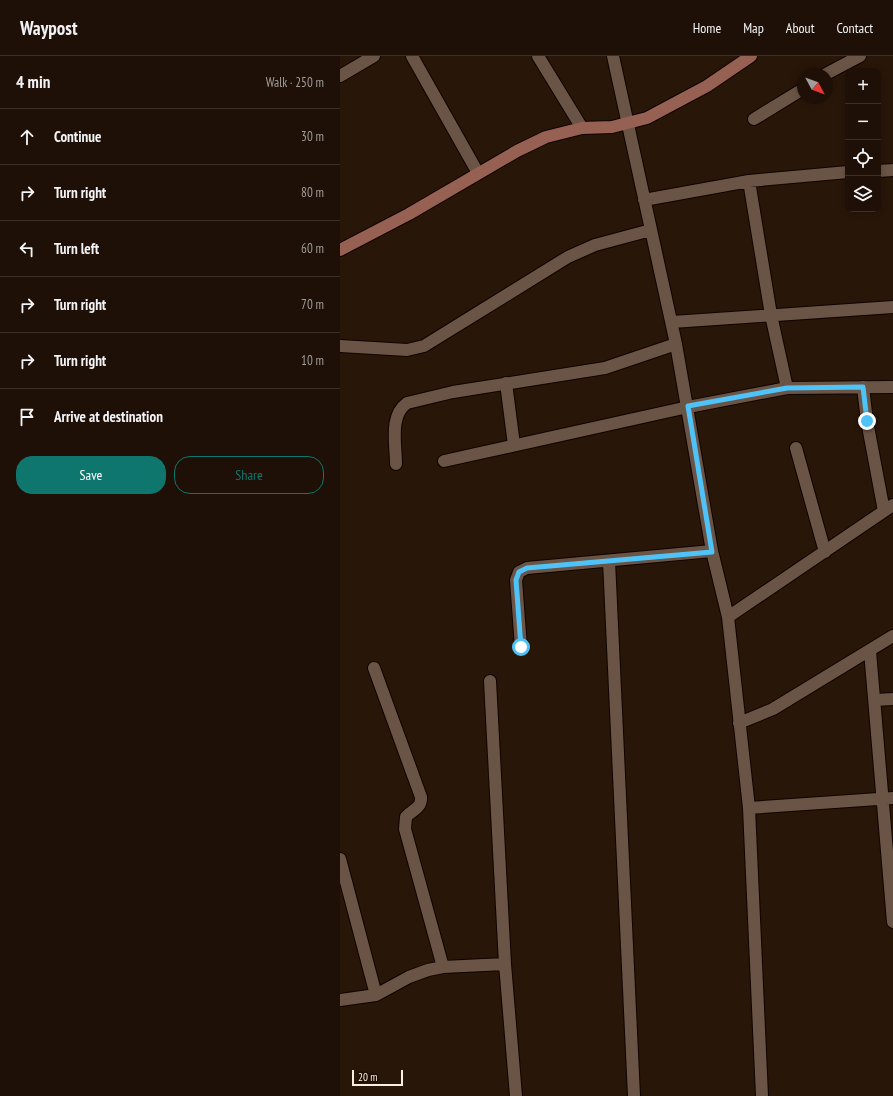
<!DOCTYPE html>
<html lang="en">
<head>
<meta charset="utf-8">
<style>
  :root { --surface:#1e1006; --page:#261910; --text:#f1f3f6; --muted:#a19d9b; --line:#3c3028; --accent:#0f766e }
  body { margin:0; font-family:"PT Sans Narrow",sans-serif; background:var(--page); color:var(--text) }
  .controls { position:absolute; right:12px; top:12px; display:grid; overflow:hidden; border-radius:8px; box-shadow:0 2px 6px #0003 }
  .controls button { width:36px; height:36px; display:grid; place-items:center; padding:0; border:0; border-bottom:1px solid var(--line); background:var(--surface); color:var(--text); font:20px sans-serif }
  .compass { position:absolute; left:457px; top:12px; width:36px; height:36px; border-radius:50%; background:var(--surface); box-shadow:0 2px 6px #0003; rotate:131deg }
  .scale { position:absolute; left:12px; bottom:10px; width:51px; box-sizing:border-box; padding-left:4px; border:2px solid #fbeee5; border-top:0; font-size:11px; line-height:14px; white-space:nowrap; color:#fbeee5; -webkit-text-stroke:3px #1e0d02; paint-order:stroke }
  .stop { position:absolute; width:12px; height:12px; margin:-9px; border:3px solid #4fc3f7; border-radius:50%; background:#fff }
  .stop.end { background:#4fc3f7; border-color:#fff; box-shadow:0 1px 4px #0008 }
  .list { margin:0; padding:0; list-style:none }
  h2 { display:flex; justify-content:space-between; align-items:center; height:52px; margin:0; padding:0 16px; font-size:17px }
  h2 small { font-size:13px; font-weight:400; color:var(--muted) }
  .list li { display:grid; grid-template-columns:26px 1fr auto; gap:12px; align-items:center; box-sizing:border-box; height:56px; padding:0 16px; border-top:1px solid var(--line) }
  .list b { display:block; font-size:15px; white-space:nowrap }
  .list em { font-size:13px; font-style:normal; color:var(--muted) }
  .actions { display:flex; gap:8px; padding:12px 16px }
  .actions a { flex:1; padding:9px 0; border:1px solid var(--accent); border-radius:16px; text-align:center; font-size:14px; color:var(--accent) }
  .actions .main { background:var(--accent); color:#fff }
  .icon { flex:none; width:22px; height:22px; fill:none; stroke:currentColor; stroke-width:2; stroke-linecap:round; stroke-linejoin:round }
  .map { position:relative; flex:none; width:553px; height:1040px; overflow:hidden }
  header { display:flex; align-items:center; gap:24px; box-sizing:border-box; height:56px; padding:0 20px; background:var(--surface); border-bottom:1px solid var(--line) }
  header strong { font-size:19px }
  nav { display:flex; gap:22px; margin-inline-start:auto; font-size:14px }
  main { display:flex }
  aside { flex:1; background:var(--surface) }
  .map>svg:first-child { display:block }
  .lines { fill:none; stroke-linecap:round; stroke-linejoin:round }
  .street-casing { stroke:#100300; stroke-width:14 }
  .secondary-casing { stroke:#100300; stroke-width:14 }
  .street { stroke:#6a5445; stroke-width:12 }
  .secondary { stroke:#966053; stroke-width:12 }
  .route { stroke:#4fc3f7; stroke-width:5 }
</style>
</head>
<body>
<header>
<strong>Waypost</strong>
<nav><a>Home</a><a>Map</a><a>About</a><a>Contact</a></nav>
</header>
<main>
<aside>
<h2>4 min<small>Walk · 250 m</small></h2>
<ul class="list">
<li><svg class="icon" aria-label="ahead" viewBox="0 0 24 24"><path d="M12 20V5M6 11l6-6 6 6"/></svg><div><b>Continue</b></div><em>30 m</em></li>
<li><svg class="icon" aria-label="right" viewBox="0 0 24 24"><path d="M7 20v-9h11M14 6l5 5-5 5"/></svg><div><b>Turn right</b></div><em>80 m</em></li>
<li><svg class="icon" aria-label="left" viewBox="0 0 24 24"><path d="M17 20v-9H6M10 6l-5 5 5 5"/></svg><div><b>Turn left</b></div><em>60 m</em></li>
<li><svg class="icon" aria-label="right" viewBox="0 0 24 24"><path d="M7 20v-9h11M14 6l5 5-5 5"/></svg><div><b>Turn right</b></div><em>70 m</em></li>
<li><svg class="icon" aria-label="right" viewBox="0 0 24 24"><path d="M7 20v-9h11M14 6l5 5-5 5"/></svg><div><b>Turn right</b></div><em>10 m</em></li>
<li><svg class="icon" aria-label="arrive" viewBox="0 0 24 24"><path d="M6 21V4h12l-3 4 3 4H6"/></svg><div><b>Arrive at destination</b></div></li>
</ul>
<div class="actions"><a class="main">Save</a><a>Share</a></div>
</aside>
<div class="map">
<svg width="553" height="1040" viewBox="0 0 553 1040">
  <rect width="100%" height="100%" fill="#281608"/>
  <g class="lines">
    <defs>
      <path id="street" d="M72,0L138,117
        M198,0L242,72
        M273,0L336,288L372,495L388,561L409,752L422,1040
        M486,18L520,0
        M0,20L34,0
        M414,63L463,33
        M538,115L553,114
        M409,125L431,259L447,332
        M304,144L409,125L508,116
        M332,266L553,251
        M0,290L67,294L84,290L228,201L255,189L311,174
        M166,327L174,389
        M523,331L527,365L544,455
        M456,392L485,496
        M104,405L348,351L447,332L553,331
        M56,408C56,388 49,360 67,347L113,336L265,312L336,288
        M269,505L294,1040
        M388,561L553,449
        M181,591L176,524L179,516L187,512L372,495
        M530,595L553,866
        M34,612L81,741C82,752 72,754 66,761L65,773L103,911
        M150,625L165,908L176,1040
        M535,644L553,643
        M399,667L433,653L553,580
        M409,752L553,742
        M0,803L36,939
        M0,944L36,939L69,921L88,914L103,911L165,908"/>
      <path id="secondary" d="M0,194L69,158L177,95L206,81L242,72L272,71L307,62L367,30L411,0"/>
    </defs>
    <use href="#street" class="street-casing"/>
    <use href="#secondary" class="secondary-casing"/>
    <use href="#street" class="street"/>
    <use href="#secondary" class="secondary"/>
  </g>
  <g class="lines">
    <path class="route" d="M181,591L176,524L179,516L187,512L372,496L348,350L447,332L523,331L527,365"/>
  </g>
</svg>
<div class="controls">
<button>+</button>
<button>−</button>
<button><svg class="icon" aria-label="locate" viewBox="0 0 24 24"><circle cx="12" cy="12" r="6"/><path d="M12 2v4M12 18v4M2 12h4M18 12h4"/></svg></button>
<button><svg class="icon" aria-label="layers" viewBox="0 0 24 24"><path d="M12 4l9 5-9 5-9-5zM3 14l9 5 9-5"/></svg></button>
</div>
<svg class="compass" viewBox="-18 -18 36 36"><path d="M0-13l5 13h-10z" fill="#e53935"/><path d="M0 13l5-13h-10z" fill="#a19d9b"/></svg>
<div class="scale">20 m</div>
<div class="stop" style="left:181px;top:591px"></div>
<div class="stop end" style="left:527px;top:365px"></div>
</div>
</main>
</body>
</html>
